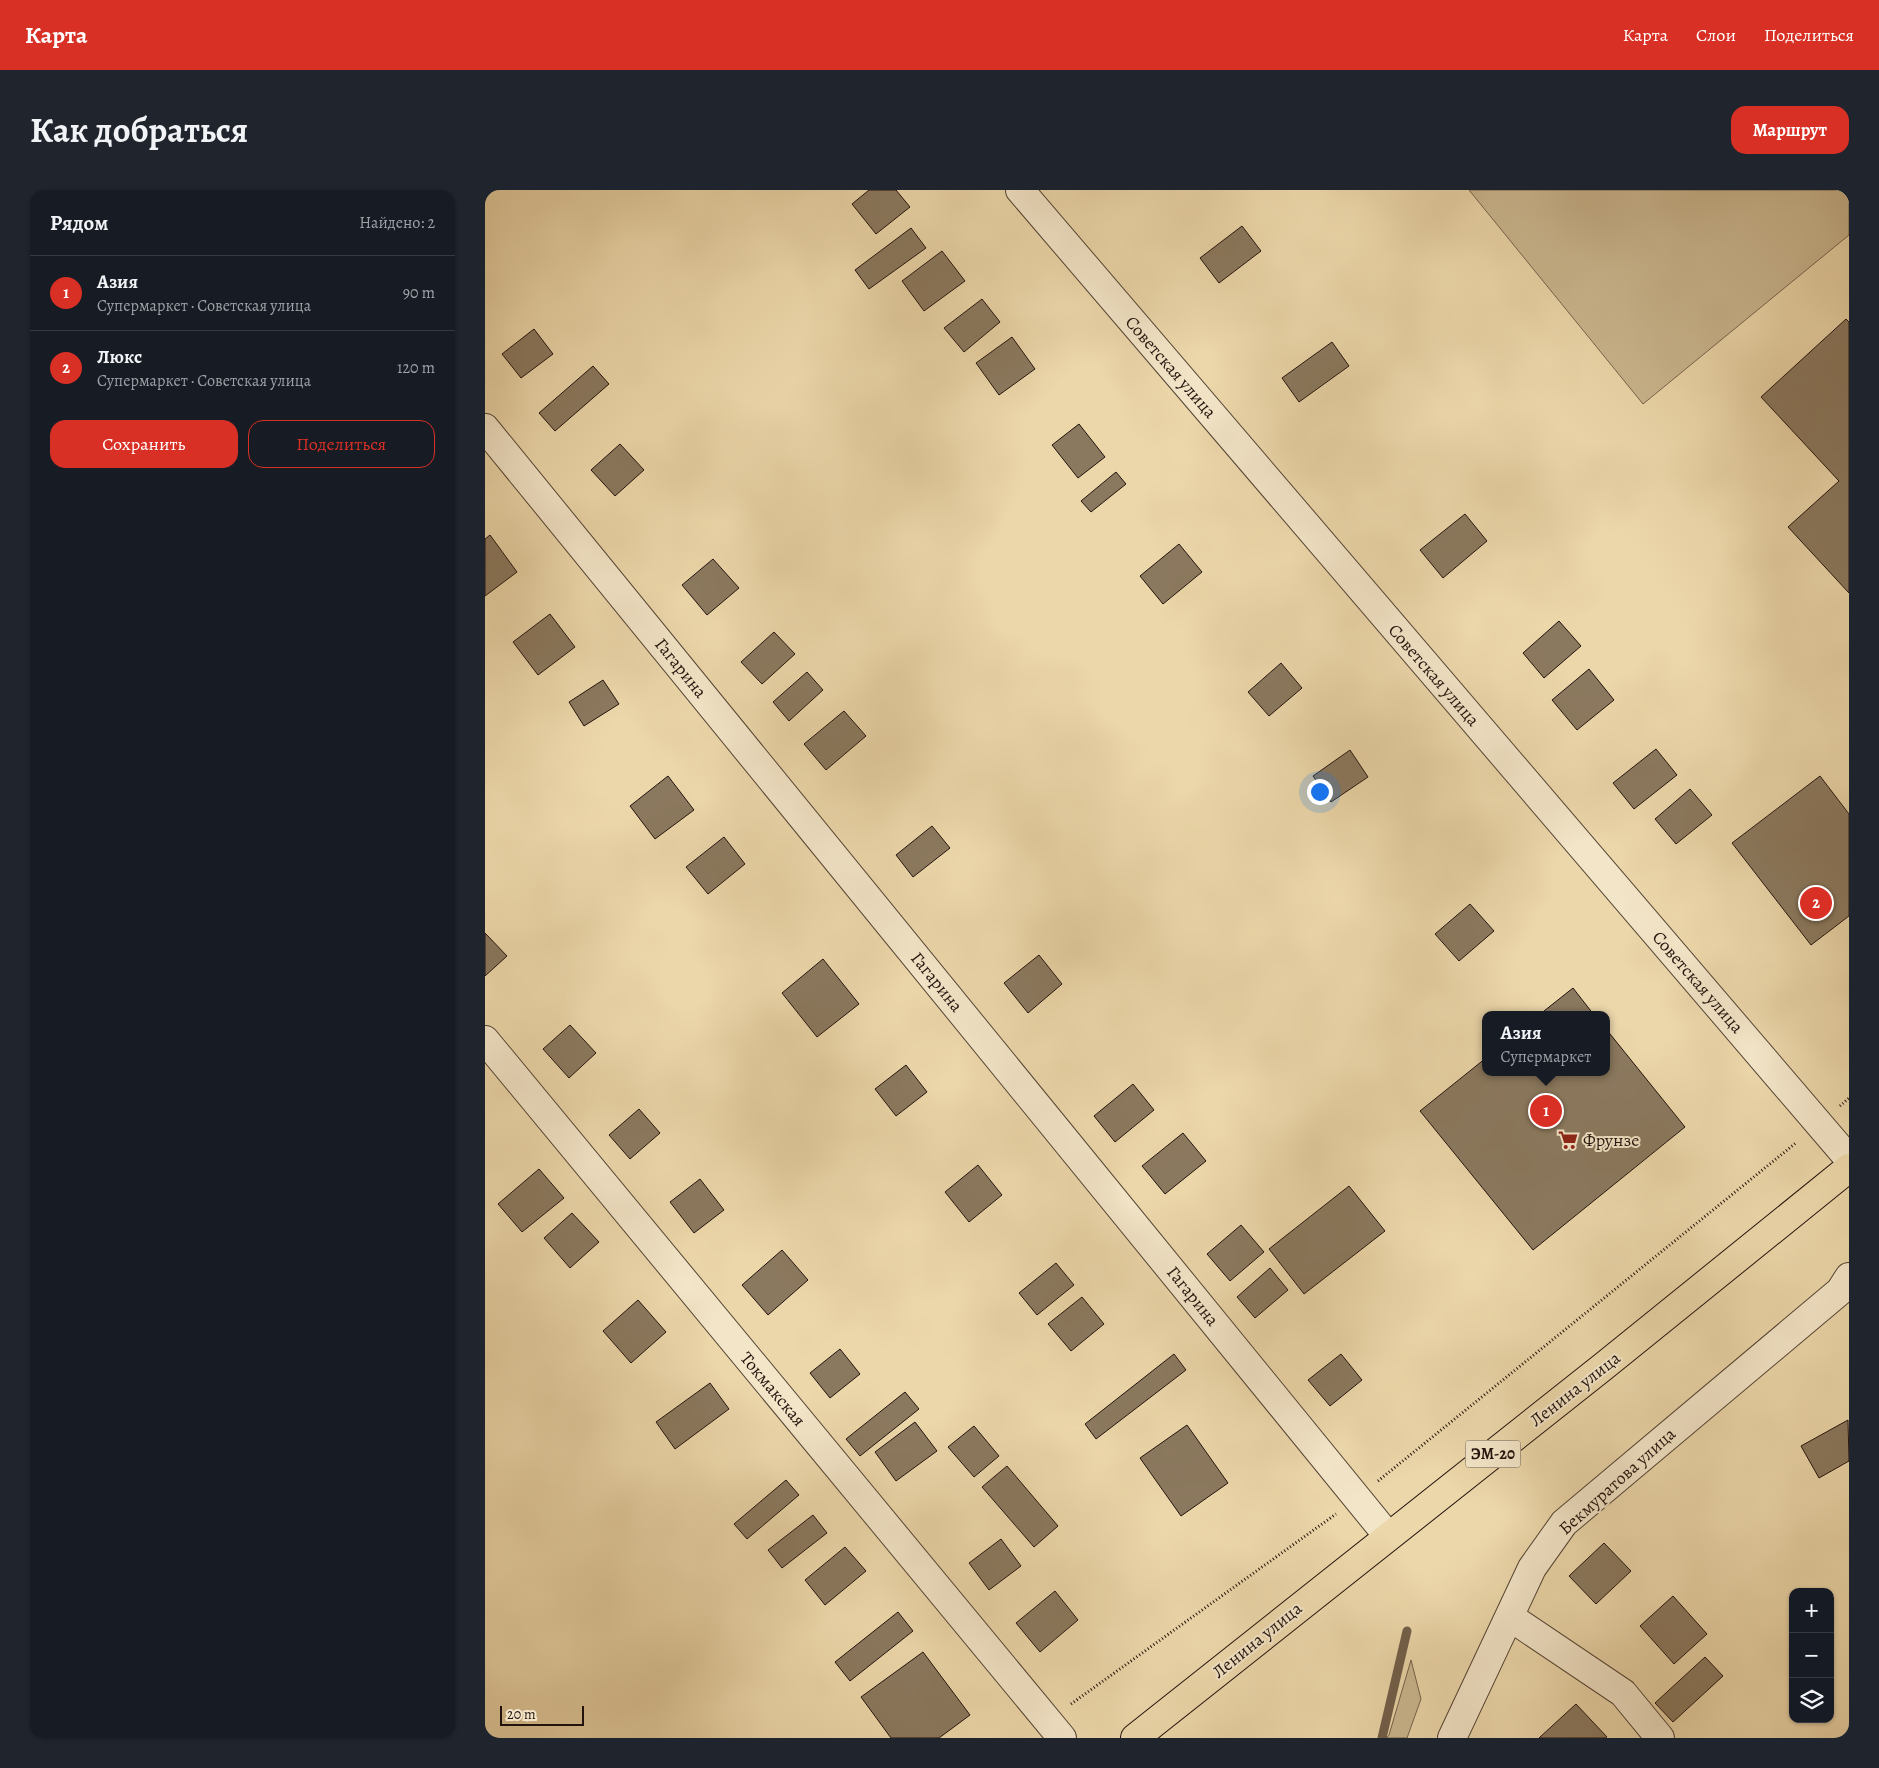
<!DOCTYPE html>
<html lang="ru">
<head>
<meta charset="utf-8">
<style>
  :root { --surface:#171b24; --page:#20242c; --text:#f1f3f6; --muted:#9ea1a6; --line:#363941; --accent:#d93025 }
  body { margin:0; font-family:Alegreya,serif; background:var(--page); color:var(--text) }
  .controls { position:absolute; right:15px; bottom:15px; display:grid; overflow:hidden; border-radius:10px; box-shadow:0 1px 4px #0004 }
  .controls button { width:45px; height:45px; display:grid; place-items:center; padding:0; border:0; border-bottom:1px solid var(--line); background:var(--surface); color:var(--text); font:25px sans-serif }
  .scale { position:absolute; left:15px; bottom:12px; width:84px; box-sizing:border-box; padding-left:5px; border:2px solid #22130d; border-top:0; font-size:14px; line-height:18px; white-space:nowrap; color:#22130d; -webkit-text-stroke:4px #f3e5c8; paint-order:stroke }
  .you { position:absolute; left:834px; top:601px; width:18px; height:18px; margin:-12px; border:4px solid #fff; border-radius:50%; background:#1a73e8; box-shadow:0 0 0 8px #1a73e833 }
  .badge { display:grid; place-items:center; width:32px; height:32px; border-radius:50%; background:var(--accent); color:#fff; font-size:16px; font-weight:700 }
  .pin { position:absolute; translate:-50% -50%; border:2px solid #fff; box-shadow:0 1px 5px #0006 }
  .popup { position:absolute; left:997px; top:821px; width:128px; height:65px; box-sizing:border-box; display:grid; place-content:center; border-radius:10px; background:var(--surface); filter:drop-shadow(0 1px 4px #0005); font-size:16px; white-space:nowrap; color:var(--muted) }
  .popup b { font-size:19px; color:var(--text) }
  .popup::after { content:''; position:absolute; left:50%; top:100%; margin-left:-10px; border:10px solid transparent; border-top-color:var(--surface) }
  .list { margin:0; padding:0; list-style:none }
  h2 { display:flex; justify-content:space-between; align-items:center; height:65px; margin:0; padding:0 20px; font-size:21px }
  h2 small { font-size:16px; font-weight:400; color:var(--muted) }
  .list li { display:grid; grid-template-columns:32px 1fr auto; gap:15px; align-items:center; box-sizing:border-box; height:75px; padding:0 20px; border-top:1px solid var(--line) }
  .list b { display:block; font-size:19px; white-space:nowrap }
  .list p { margin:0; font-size:16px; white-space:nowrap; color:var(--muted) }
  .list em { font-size:16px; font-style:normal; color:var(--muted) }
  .actions { display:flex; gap:10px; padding:15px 20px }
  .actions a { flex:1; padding:11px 0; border:1px solid var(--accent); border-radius:15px; text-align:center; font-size:18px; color:var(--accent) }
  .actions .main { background:var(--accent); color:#fff }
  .icon { flex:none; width:28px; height:28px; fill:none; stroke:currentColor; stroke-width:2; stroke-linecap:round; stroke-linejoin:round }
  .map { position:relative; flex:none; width:1364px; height:1548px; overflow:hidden; border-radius:15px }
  header { display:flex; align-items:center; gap:30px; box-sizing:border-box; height:70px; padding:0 25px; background:var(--accent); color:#fff }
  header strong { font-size:24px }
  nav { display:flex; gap:28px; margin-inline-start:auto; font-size:18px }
  .intro { display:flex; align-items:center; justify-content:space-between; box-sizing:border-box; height:120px; padding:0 30px }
  h1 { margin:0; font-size:35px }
  .button { padding:12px 22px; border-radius:15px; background:var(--accent); color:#fff; font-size:18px; font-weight:700 }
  main { display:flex; gap:30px; padding:0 30px }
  aside { flex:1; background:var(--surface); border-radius:15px; box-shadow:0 1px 4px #0004 }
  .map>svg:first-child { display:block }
  .green { fill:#cab68f; stroke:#76644e }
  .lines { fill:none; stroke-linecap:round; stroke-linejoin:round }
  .stream { stroke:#72604b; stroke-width:9 }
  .building { fill:#8b795f; stroke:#22130d }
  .minor-casing { stroke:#544434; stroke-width:30 }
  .major-casing { stroke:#22130d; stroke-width:30 }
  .path { stroke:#22130d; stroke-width:3; stroke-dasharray:1 2.5; stroke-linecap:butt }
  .minor { stroke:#f3e5c8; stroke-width:28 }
  .major { stroke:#ecd7aa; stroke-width:28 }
  .labels { text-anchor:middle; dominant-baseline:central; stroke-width:4; stroke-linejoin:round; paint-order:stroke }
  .shield { fill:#f3e5c8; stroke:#615245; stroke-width:1 }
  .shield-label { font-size:16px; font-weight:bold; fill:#22130d }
  .street-label { font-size:18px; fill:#22130d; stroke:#f3e5c8 }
  .poi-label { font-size:18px; fill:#22130d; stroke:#f3e5c8; text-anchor:start }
</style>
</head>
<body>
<header>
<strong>Карта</strong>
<nav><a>Карта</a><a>Слои</a><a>Поделиться</a></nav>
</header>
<div class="intro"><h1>Как добраться</h1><a class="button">Маршрут</a></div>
<main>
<aside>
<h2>Рядом<small>Найдено: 2</small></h2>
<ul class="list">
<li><span class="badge">1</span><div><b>Азия</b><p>Супермаркет · Советская улица</p></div><em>90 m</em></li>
<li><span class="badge">2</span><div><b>Люкс</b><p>Супермаркет · Советская улица</p></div><em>120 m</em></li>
</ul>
<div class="actions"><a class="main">Сохранить</a><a>Поделиться</a></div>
</aside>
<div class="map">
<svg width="1364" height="1548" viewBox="0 0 1364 1548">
  <rect width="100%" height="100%" fill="#ecd7aa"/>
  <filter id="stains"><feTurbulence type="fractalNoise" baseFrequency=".004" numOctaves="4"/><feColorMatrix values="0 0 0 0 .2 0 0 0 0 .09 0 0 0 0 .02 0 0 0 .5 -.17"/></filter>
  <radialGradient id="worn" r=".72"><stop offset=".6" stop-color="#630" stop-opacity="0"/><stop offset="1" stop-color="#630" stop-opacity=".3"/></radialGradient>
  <path class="green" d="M984,0H1364V45L1158,214Z
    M926,1470L936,1509L922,1548H901L904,1545Z"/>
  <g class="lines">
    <path class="stream" d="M897,1548L922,1441"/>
  </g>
  <path class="building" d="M384,0H411L425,17L391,44L367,14Z
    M757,36L776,61L734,93L715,68Z
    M426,38L441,58L384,99L370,80Z
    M457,61L480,91L439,121L417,91Z
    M497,109L515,132L479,162L459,138Z
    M1361,129L1364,132V403L1303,337L1354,291L1276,207Z
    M49,139L68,164L36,188L17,164Z
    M527,147L550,179L514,205L491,173Z
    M847,152L864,176L814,212L797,188Z
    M108,176L124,194L70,241L54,223Z
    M594,234L620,267L593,288L567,255Z
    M135,254L159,280L130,306L106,280Z
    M631,282L641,294L606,322L596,311Z
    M980,324L1002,351L958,388L935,360Z
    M5,345L32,382L0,406V349Z
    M694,354L717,382L678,414L655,386Z
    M228,369L254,398L222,425L197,395Z
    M65,424L90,457L53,485L28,452Z
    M1074,431L1096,456L1059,488L1038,463Z
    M289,442L310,464L277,494L256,472Z
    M796,473L817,498L784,526L763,502Z
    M1104,479L1129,510L1092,540L1067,510Z
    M322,482L338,500L304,531L288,512Z
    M118,490L134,514L99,536L84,512Z
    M359,521L381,546L341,580L319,554Z
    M1171,559L1192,585L1149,619L1128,593Z
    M865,560L883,587L846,612L828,586Z
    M183,586L209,620L170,649L145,616Z
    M1335,586L1364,624V726L1326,755L1247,653Z
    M1205,599L1227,625L1191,654L1170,629Z
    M447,636L465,658L428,687L411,665Z
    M239,647L260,674L223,704L201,677Z
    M985,714L1009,741L974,771L950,744Z
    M0,743L22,766L0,786Z
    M554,765L577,794L543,823L519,793Z
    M338,769L374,814L332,847L297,803Z
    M1088,798L1109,825H1054Z
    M85,835L111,863L84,888L58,859Z
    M1121,839L1200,937L1048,1060L935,921L1001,868V882H1121Z
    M421,875L442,902L411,926L390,899Z
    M648,894L669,920L630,952L609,926Z
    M154,919L175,943L145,969L124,945Z
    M698,943L721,971L680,1004L657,976Z
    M493,975L517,1005L484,1032L460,1002Z
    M54,979L79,1008L37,1042L13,1014Z
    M215,989L239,1020L209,1043L185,1012Z
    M864,996L900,1041L819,1104L784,1059Z
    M87,1023L114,1052L85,1078L59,1048Z
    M756,1035L779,1062L745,1091L722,1064Z
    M297,1060L323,1090L283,1125L257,1095Z
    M571,1073L589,1095L552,1125L534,1103Z
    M785,1078L803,1100L770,1128L752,1107Z
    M597,1107L619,1134L586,1161L563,1134Z
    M153,1110L181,1142L146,1173L118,1141Z
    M355,1159L375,1184L345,1208L325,1183Z
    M689,1164L701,1180L611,1249L600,1234Z
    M856,1164L877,1190L845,1216L823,1190Z
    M225,1193L244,1219L190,1259L171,1232Z
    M420,1202L434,1219L375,1266L361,1249Z
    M1363,1230L1364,1271L1334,1288L1316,1256Z
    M430,1232L452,1261L411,1291L390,1262Z
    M702,1235L743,1293L696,1326L655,1268Z
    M489,1236L514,1266L489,1287L463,1257Z
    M522,1276L573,1336L549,1357L497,1297Z
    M301,1290L314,1305L262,1349L249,1334Z
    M328,1325L342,1343L297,1378L283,1360Z
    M516,1349L536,1376L504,1400L484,1373Z
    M1119,1353L1146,1381L1111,1414L1084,1386Z
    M360,1357L381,1381L340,1415L320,1390Z
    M570,1401L593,1430L555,1462L531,1433Z
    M1188,1406L1222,1444L1189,1474L1155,1436Z
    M413,1422L428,1441L365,1491L350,1472Z
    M438,1462L485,1525L454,1548H406L376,1507Z
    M1220,1467L1238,1486L1188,1532L1170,1513Z
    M1091,1514L1122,1547L1120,1548H1054Z"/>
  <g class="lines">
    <defs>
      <path id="minor" d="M535,0L1364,969
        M0,238L903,1346
        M0,850L577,1548
        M1025,1427L1138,1503L1175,1548
        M967,1548L1047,1378L1079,1333L1355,1101L1364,1087"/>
      <path id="major" d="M650,1548L1119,1176L1364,978"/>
    </defs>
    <use href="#minor" class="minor-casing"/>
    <use href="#major" class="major-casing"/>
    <path class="path" d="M1355,916L1364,908
      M893,1291L1312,952
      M586,1514L851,1324"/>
    <use href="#minor" class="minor"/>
    <use href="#major" class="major"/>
  </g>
  <defs>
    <symbol id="supermarket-bare" viewBox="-9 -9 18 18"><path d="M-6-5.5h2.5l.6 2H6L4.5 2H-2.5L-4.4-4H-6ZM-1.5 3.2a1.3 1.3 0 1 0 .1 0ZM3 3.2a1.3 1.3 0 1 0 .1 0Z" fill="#8f2418" stroke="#f3e5c8" stroke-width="2.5" paint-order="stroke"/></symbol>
  </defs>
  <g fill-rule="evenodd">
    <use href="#supermarket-bare" x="1069" y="936" width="28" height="28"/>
  </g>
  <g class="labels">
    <rect class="shield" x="980.5" y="1250.5" width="55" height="27" rx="4"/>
    <g class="shield-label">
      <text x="1008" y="1264">ЭМ-20</text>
    </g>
    <g class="street-label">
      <text transform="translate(686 177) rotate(49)">Советская улица</text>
      <text transform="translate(196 478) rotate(51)">Гагарина</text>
      <text transform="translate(949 485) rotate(49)">Советская улица</text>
      <text transform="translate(452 792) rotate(51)">Гагарина</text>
      <text transform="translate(1213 792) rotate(49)">Советская улица</text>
      <text transform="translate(708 1106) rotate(51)">Гагарина</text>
      <text transform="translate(288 1199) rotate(50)">Токмакская</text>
      <text transform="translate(1090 1199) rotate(-38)">Ленина улица</text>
      <text transform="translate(1132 1291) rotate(-42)">Бекмуратова улица</text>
      <text transform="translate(772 1450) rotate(-39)">Ленина улица</text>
    </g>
    <g class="poi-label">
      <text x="1098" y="950">Фрунзе</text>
    </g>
  </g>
  <rect width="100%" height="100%" filter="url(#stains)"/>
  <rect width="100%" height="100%" fill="url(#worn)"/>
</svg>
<div class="controls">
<button>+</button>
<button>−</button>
<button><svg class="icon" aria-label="layers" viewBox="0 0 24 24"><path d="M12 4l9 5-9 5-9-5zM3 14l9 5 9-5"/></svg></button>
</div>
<div class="scale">20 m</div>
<div class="you"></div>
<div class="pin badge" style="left:1061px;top:921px">1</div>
<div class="popup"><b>Азия</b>Супермаркет</div>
<div class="pin badge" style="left:1331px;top:713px">2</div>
</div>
</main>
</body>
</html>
